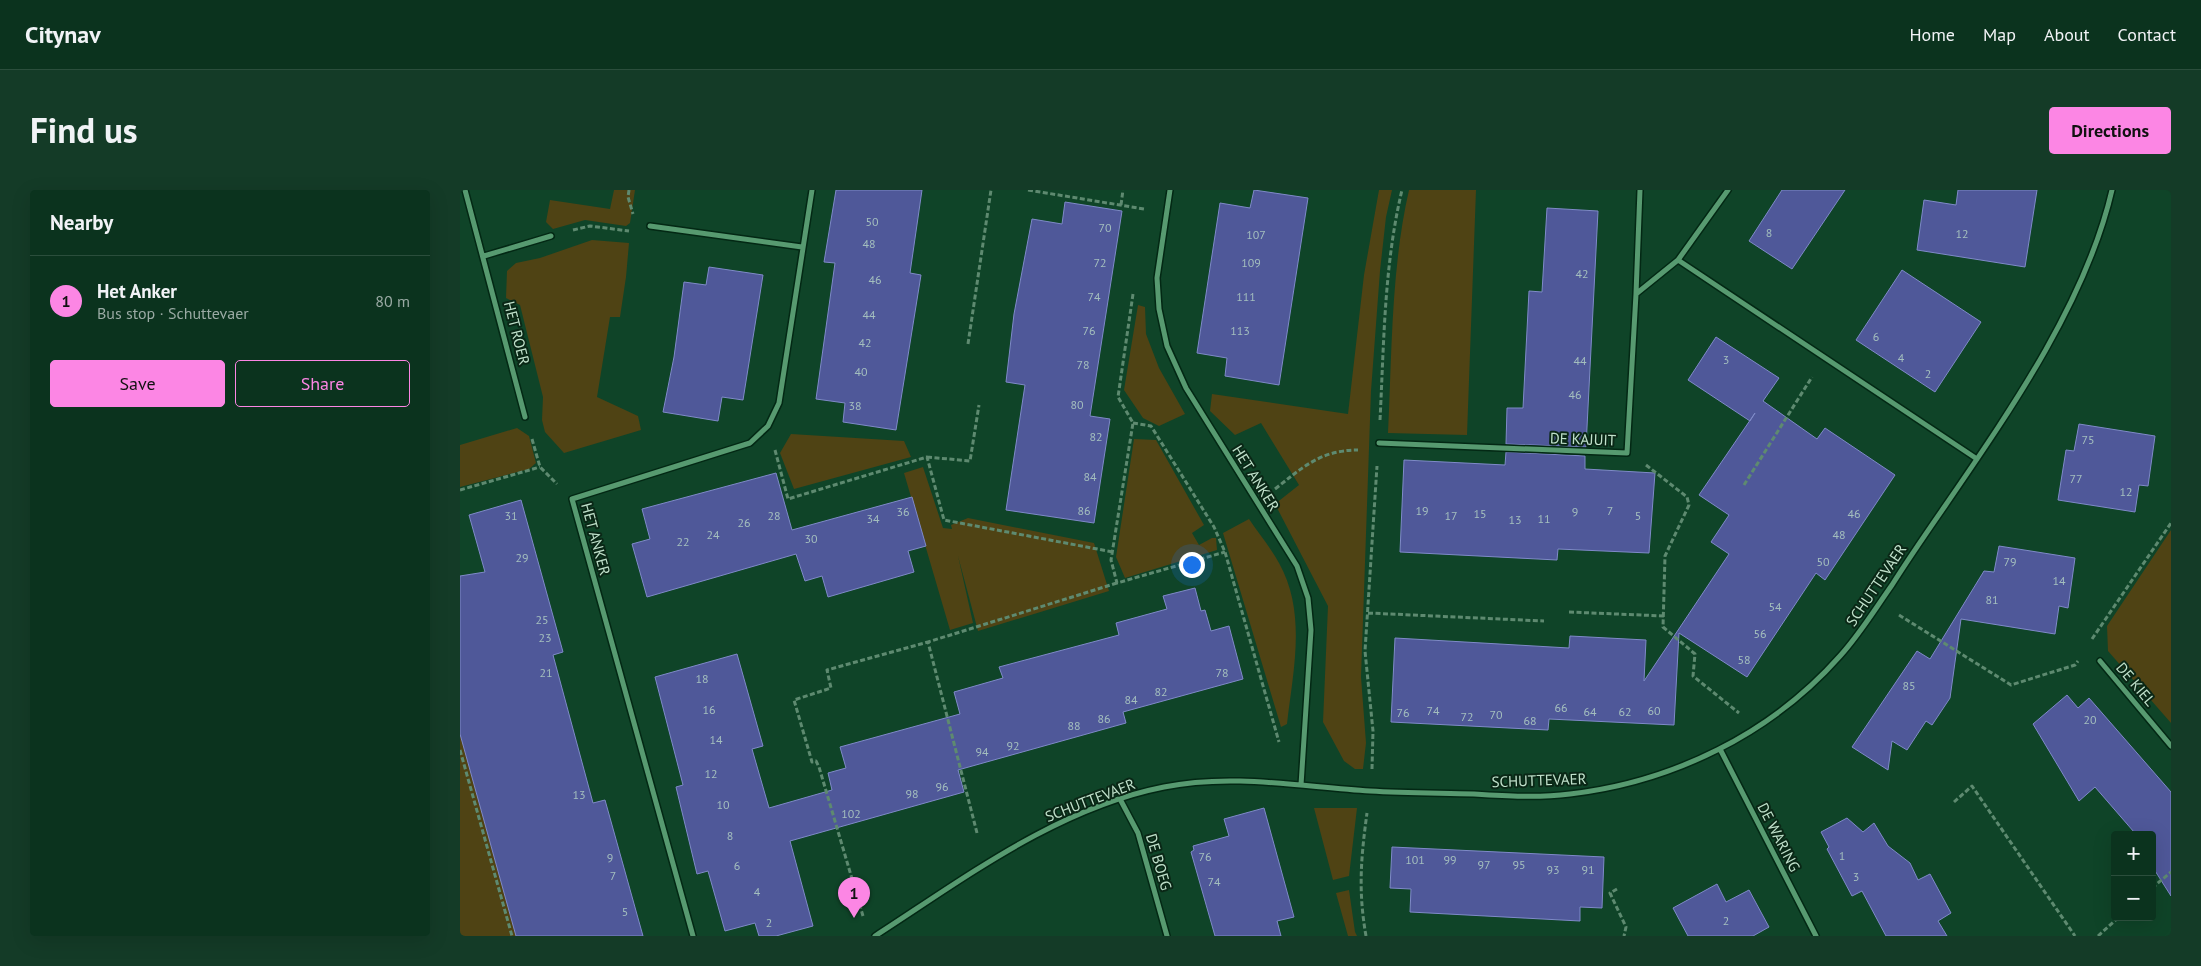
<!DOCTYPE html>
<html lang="en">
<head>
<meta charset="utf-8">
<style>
  :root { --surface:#0b331e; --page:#143b27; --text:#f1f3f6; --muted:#9aaaa4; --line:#2b4e3c; --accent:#fc86e4 }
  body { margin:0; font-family:"PT Sans",sans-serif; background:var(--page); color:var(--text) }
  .controls { position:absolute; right:15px; bottom:15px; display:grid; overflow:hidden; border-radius:5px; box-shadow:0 5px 20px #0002 }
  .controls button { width:45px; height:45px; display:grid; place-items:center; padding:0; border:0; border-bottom:1px solid var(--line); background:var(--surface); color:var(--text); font:25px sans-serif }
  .you { position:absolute; left:731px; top:374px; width:18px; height:18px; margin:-12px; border:4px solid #fff; border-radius:50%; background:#1a73e8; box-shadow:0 0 0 8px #1a73e833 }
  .badge { display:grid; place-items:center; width:32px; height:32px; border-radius:50%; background:var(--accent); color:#111; font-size:16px; font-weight:700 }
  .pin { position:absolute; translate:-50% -41px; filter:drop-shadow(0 1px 2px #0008) }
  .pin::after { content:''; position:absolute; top:26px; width:18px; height:15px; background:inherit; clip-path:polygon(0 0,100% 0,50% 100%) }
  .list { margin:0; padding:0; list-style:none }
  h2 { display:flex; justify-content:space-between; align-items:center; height:65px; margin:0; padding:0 20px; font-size:21px }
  h2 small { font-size:16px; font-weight:400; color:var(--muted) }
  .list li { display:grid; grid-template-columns:32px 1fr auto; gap:15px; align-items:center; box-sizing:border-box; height:90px; padding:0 20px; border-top:1px solid var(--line) }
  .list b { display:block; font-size:19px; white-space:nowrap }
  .list p { margin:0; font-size:16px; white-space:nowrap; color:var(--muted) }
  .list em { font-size:16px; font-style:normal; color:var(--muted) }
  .actions { display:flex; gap:10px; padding:15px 20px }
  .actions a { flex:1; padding:11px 0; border:1px solid var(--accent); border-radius:5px; text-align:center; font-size:18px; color:var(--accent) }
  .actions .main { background:var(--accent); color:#111 }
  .map { position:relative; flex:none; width:1711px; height:746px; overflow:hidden; border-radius:5px }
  header { display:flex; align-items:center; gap:30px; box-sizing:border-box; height:70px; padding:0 25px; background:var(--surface); border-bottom:1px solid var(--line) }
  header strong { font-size:24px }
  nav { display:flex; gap:28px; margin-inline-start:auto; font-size:18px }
  .intro { display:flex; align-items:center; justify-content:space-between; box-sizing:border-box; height:120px; padding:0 30px }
  h1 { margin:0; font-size:35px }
  .button { padding:12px 22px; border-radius:5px; background:var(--accent); color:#111; font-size:18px; font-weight:700 }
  main { display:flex; gap:30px; padding:0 30px }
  aside { flex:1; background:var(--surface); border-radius:5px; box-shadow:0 5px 20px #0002 }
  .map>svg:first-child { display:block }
  .green { fill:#4f4314 }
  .building { fill:#4f5899; stroke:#7f8ac8 }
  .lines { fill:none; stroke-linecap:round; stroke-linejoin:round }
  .minor-casing { stroke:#032814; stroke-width:8 }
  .path { stroke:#5e8a70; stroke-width:3; stroke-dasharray:5 2.5; stroke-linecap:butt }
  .minor { stroke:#579a70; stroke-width:5 }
  .labels { text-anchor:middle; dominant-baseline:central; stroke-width:4; stroke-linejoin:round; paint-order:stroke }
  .number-label { font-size:12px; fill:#a4bfbe }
  .street-label { font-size:15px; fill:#c0e1cb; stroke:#0a2716 }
</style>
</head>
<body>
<header>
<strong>Citynav</strong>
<nav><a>Home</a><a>Map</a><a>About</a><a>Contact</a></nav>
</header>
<div class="intro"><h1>Find us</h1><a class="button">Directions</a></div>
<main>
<aside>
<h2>Nearby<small></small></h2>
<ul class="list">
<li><span class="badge">1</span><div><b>Het Anker</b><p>Bus stop · Schuttevaer</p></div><em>80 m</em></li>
</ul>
<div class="actions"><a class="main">Save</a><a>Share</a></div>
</aside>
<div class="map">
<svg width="1711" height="746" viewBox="0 0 1711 746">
  <rect width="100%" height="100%" fill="#0f4428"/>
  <path class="green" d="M154,0H175L170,33L166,36L125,30L93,39L86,32L90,10L150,19Z
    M919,0H932L926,27L920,81L911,201L901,487L906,553L903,579H895L884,571L863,532L868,416L815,314L839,295L801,233L775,245L750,221L752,204L888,224L904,85Z
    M949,0H1016L1007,245L928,243C932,162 931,79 949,0Z
    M132,50L169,53L166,87L160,127H150L137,207L178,226L181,240L104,263L85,242L82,230L83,207L60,115L46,108L47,81L56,73L80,68Z
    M678,115L685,117L686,144L699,178L725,224L699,236L683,228L664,200Z
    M57,238L69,246L76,273L69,279L0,297V255Z
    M331,244L444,251L451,267L334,299L320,263Z
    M674,249L696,250L744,335L732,343L739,355L752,348H756L757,360L665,388L656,367Z
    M463,277L483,338L492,339L491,335L508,328L634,353L649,401L518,441L498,366L513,433L490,440L444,283Z
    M789,329C799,344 811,358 819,373C847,423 833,481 827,534L821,537L763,343Z
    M1711,340V533L1648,461L1647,436Z
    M0,539L60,746H0Z
    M854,618H897L889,686L873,690Z
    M889,700L895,742L897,746H888L876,703Z"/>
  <path class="building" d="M376,0H462L450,83L461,85L436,240L383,232L385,213L356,209L375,73L364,72Z
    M794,0L848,8L819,195L765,186L767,168L737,163L760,13L790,18Z
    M1322,0H1385L1332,79L1289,51Z
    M1498,0H1577L1565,77L1457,60L1464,10L1496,15Z
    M605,12L662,21L630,226L650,229L634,333L546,320L565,195L546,192L554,124L572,29L602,34Z
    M1087,18L1138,21L1126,257L1046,254L1047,218H1063L1069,101L1082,102Z
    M249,77L303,85L283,210L262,207L258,231L203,222L214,167L224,92L246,95Z
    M1442,80L1521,132L1475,202L1396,150Z
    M1256,147L1319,188L1303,211L1357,249L1365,238L1435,285L1365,390L1356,383L1287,487L1219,443L1214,535L1089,529L1088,540L931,532L935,448L1109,458L1110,446L1186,450L1184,491L1269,364L1251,352L1269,325L1239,305L1295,223L1290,231L1228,190Z
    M1619,234L1695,246L1688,296L1679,295L1675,322L1598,310L1606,260L1614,261Z
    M1046,262L1125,266V279L1195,283L1189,363L1098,359L1097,370L940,362L944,270L1045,275Z
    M316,283L332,340L452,307L466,356L448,361L454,382L368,407L362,386L345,391L336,364L187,407L172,354L190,349L182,319Z
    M61,310L103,462L93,465L133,613L145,610L183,746H56L0,544V386L25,382L9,325Z
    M1539,356L1615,368L1608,418L1599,416L1595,444L1501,429L1490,508L1472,535L1466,531L1447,560L1432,551L1428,580L1392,557L1457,461L1470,469L1524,381L1534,382Z
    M735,398L741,421L745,420L751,441L769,436L783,489L663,522L666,533L498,580L504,602L330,651L353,736L316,746H299L295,733L265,741L248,681L237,684L216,597L223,595L195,487L277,464L303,556L292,559L309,618L372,600L368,583L386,578L380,557L500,524L494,502L543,488L539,477L659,445L656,433L707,419L703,406Z
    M1607,505L1618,518L1629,508L1711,602V706L1692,676V645H1673L1674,642L1635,597L1619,611L1573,534Z
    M804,618L834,727L817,731L821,746H755L731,662L734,660L733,656L769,646L764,629Z
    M1387,628L1403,642L1414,633L1428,656L1450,673L1458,690L1470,684L1491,723L1478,731L1487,746H1426L1402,701L1392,706L1367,659L1369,657L1361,642Z
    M932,657L1144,667L1142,718L1120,717V731L950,722L951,699L930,698Z
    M1257,694L1266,712L1289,700L1309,737L1293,746H1228L1213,718Z"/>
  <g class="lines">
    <defs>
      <path id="minor" d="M5,0L65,227
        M710,0L697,88L699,119L707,156L726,198L837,376L848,408L851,440L841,595
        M190,36L342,57
        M24,66L91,46
        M1218,70L1517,269
        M1176,104L1180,0
        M919,253L1167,263L1176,104L1218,70L1268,0
        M1640,471L1711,556
        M1260,559L1356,746
        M660,609L678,643L707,746
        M233,746L112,309L290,253L308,236L319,213L352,0
        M415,746C505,688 597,618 704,597C772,583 842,597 910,601C945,603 980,603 1014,604C1046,606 1078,608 1110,604C1213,592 1311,544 1380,466C1400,444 1415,419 1432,395C1449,368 1467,342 1485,316C1550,221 1626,112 1652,0"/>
    </defs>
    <use href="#minor" class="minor-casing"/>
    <path class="path" d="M169,0L168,7L173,24
      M568,0L684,19
      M661,15L663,0
      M113,40L130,36L169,41
      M673,104L658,207L673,233L651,370L657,393L765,362
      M508,154L531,0
      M920,230C924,153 924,75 942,0
      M673,233L691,236L754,337L765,362L819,552
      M72,249L80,277L97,294
      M315,260L328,309L467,267L484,330L653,362
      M467,267L510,271L519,215
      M1186,275L1227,307L1229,315L1205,366L1203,437L1235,464L1233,486L1279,523
      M1284,295L1352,187
      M815,299C843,277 861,260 898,260
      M0,300L80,277
      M1109,422L1204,426
      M908,423L1084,431
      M1439,425L1551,495L1615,475L1618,471
      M1632,449L1711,333
      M0,560L52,746
      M912,579L913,541L905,461L917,276
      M1494,612L1512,596L1615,746
      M517,643L468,452L657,393
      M1692,698L1711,682
      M1157,699L1150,703L1166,737L1164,746
      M403,726L359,577L356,571L352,572L334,510L371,498L367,480L468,452
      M906,746C898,701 901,667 907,623
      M1638,746L1659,727"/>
    <use href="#minor" class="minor"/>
  </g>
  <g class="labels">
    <g class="number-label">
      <text x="412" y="31">50</text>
      <text x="645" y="37">70</text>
      <text x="1309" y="42">8</text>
      <text x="1502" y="43">12</text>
      <text x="796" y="44">107</text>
      <text x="409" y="53">48</text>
      <text x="640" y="72">72</text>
      <text x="791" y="72">109</text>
      <text x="1122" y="83">42</text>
      <text x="415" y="89">46</text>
      <text x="634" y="106">74</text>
      <text x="786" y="106">111</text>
      <text x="409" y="124">44</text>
      <text x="629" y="140">76</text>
      <text x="780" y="140">113</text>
      <text x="1416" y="146">6</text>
      <text x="405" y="152">42</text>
      <text x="1441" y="167">4</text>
      <text x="1266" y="169">3</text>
      <text x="1120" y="170">44</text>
      <text x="623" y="174">78</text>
      <text x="401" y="181">40</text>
      <text x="1468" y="183">2</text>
      <text x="1115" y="204">46</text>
      <text x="617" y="214">80</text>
      <text x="395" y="215">38</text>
      <text x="636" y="246">82</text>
      <text x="1628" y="249">75</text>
      <text x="630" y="286">84</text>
      <text x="1616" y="288">77</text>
      <text x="1666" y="301">12</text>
      <text x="624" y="320">86</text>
      <text x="962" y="320">19</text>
      <text x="1150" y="320">7</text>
      <text x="443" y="321">36</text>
      <text x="1115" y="321">9</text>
      <text x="1020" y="323">15</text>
      <text x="1394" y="323">46</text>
      <text x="51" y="325">31</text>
      <text x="314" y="325">28</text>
      <text x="991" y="325">17</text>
      <text x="1178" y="325">5</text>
      <text x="413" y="328">34</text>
      <text x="1084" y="328">11</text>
      <text x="1055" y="329">13</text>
      <text x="284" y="332">26</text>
      <text x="253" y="344">24</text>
      <text x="1379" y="344">48</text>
      <text x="351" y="348">30</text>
      <text x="223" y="351">22</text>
      <text x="62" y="367">29</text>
      <text x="1363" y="371">50</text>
      <text x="1550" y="371">79</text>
      <text x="1599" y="390">14</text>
      <text x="1532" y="409">81</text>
      <text x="1315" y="416">54</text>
      <text x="82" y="429">25</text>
      <text x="1300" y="443">56</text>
      <text x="85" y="447">23</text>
      <text x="1284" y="469">58</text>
      <text x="86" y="482">21</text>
      <text x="762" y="482">78</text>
      <text x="242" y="488">18</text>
      <text x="1449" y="495">85</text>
      <text x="701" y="501">82</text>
      <text x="671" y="509">84</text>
      <text x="1101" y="517">66</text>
      <text x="249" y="519">16</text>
      <text x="973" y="520">74</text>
      <text x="1194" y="520">60</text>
      <text x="1130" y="521">64</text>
      <text x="1165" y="521">62</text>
      <text x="943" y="522">76</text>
      <text x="1036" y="524">70</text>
      <text x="1007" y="526">72</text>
      <text x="644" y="528">86</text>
      <text x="1630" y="529">20</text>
      <text x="1070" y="530">68</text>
      <text x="614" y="535">88</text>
      <text x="256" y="549">14</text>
      <text x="553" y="555">92</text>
      <text x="522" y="561">94</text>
      <text x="251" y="583">12</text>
      <text x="482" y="596">96</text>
      <text x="452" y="603">98</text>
      <text x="119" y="604">13</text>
      <text x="263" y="614">10</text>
      <text x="391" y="623">102</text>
      <text x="270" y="645">8</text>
      <text x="1382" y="665">1</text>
      <text x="745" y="666">76</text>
      <text x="150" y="667">9</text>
      <text x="955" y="669">101</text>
      <text x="990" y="669">99</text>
      <text x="1024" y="674">97</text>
      <text x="1059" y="674">95</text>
      <text x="277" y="675">6</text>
      <text x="1093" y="679">93</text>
      <text x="1128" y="679">91</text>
      <text x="153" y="685">7</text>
      <text x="1396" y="686">3</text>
      <text x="754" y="691">74</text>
      <text x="297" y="701">4</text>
      <text x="165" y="721">5</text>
      <text x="1266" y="730">2</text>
      <text x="309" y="732">2</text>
    </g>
    <g class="street-label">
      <text transform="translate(57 143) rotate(76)">HET ROER</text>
      <text transform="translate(1123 249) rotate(2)">DE KAJUIT</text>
      <text transform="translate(796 288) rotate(58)">HET ANKER</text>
      <text transform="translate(136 349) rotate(75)">HET ANKER</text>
      <text transform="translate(1416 395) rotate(-56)">SCHUTTEVAER</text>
      <text transform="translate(1676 494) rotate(50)">DE KIEL</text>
      <text transform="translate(1079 590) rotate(-2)">SCHUTTEVAER</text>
      <text transform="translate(630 610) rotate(-21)">SCHUTTEVAER</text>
      <text transform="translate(1319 647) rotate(63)">DE WARING</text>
      <text transform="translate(699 672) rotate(74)">DE BOEG</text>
    </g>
  </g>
</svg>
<div class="controls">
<button>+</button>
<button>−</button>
</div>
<div class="you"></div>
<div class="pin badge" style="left:394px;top:728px">1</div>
</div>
</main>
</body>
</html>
